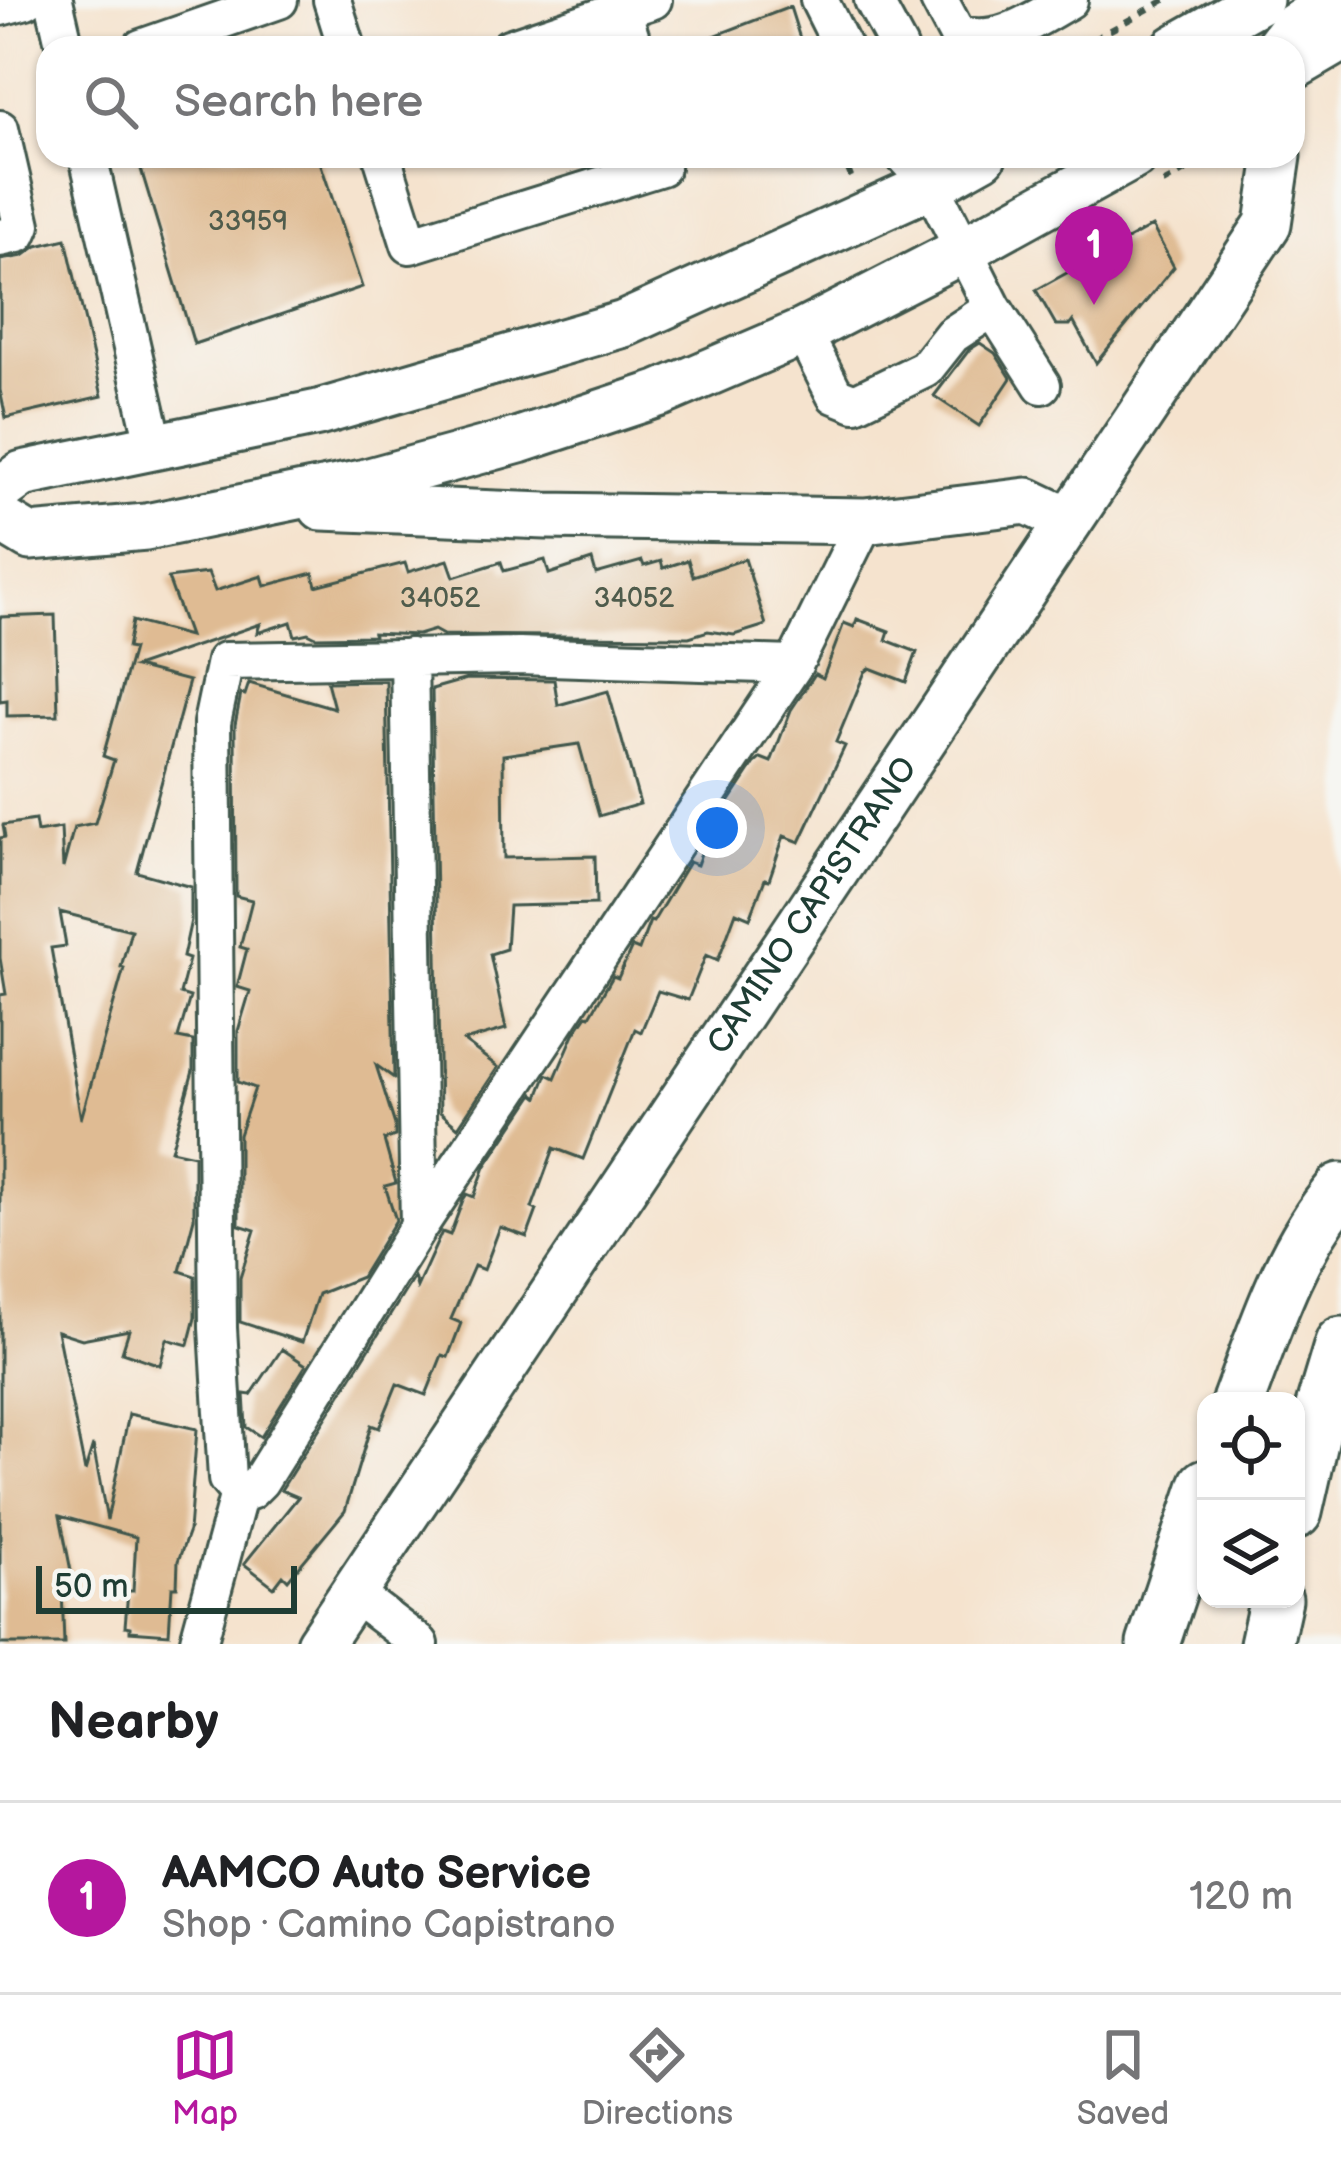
<!DOCTYPE html>
<html lang="en">
<head>
<meta charset="utf-8">
<style>
  :root { --surface:#fff; --page:#f6f6f6; --text:#202124; --muted:#757577; --line:#e0e0e0; --accent:#b5179e }
  body { margin:0; font-family:"Balsamiq Sans",sans-serif; background:var(--page); color:var(--text) }
  .controls { position:absolute; right:36px; bottom:36px; display:grid; overflow:hidden; border-radius:24px; box-shadow:0 3px 9px #0004 }
  .controls button { width:108px; height:108px; display:grid; place-items:center; padding:0; border:0; border-bottom:3px solid var(--line); background:var(--surface); color:var(--text); font:60px sans-serif }
  .scale { position:absolute; left:36px; bottom:30px; width:261px; box-sizing:border-box; padding-left:12px; border:6px solid #1f3d34; border-top:0; font-size:33px; line-height:42px; white-space:nowrap; color:#1f3d34; -webkit-text-stroke:9px #f6f6f2; paint-order:stroke }
  .you { position:absolute; left:717px; top:828px; width:42px; height:42px; margin:-30px; border:9px solid #fff; border-radius:50%; background:#1a73e8; box-shadow:0 0 0 18px #1a73e833 }
  .badge { display:grid; place-items:center; width:78px; height:78px; border-radius:50%; background:var(--accent); color:#fff; font-size:39px; font-weight:700 }
  .pin { position:absolute; translate:-50% -99px; filter:drop-shadow(0 3px 6px #0008) }
  .pin::after { content:''; position:absolute; top:63px; width:42px; height:36px; background:inherit; clip-path:polygon(0 0,100% 0,50% 100%) }
  .list { margin:0; padding:0; list-style:none }
  h2 { display:flex; justify-content:space-between; align-items:center; height:156px; margin:0; padding:0 48px; font-size:51px }
  h2 small { font-size:39px; font-weight:400; color:var(--muted) }
  .list li { display:grid; grid-template-columns:78px 1fr auto; gap:36px; align-items:center; box-sizing:border-box; height:192px; padding:0 48px; border-top:3px solid var(--line) }
  .list b { display:block; font-size:45px; white-space:nowrap }
  .list p { margin:0; font-size:39px; white-space:nowrap; color:var(--muted) }
  .list em { font-size:39px; font-style:normal; color:var(--muted) }
  .icon { flex:none; width:66px; height:66px; fill:none; stroke:currentColor; stroke-width:2; stroke-linecap:round; stroke-linejoin:round }
  .map { position:relative; flex:none; width:1341px; height:1644px; overflow:hidden }
  .search { position:absolute; background:var(--surface); box-shadow:0 3px 9px #0004; left:36px; right:36px; top:36px; height:132px; display:flex; align-items:center; gap:30px; box-sizing:border-box; padding:0 42px; border-radius:36px; color:var(--muted); font-size:45px }
  .sheet { height:348px; background:var(--surface) }
  nav { display:flex; justify-content:space-around; align-items:center; box-sizing:border-box; height:168px; border-top:3px solid var(--line); background:var(--surface); font-size:33px; color:var(--muted) }
  nav a { display:grid; justify-items:center; gap:6px }
  nav .on { color:var(--accent) }
  .map>svg:first-child { display:block }
  .building { fill:#dfbb93; fill-rule:evenodd }
  .lines { fill:none; stroke-linecap:round; stroke-linejoin:round }
  .minor-casing { stroke:#3f564b; stroke-width:42 }
  .major-casing { stroke:#3f564b; stroke-width:51 }
  .highway-casing { stroke:#3f564b; stroke-width:57 }
  .path { stroke:#3f564b; stroke-width:6; stroke-dasharray:9 9; stroke-linecap:butt }
  .minor { stroke:#fff; stroke-width:36 }
  .major { stroke:#fff; stroke-width:45 }
  .highway { stroke:#fff; stroke-width:51 }
  .labels { text-anchor:middle; dominant-baseline:central; stroke-width:10; stroke-linejoin:round; paint-order:stroke }
  .number-label { font-size:27px; fill:#4f5c4c }
  .street-label { font-size:33px; fill:#1f3d34; stroke:#f6f6f2 }
</style>
</head>
<body>
<div class="map">
<svg width="1341" height="1644" viewBox="0 0 1341 1644">
  <rect width="100%" height="100%" fill="#f6f6f2"/>
  <filter id="ink" filterUnits="userSpaceOnUse"><feTurbulence type="fractalNoise" baseFrequency=".00833" numOctaves="2"/><feDisplacementMap in="SourceGraphic" scale="24" xChannelSelector="R" yChannelSelector="G"/><feConvolveMatrix kernelMatrix="1 2 1 2 8 2 1 2 1" color-interpolation-filters="sRGB"/></filter>
  <filter id="wash" filterUnits="userSpaceOnUse"><feTurbulence type="fractalNoise" baseFrequency=".004" numOctaves="4" result="noise"/><feDisplacementMap in="SourceGraphic" scale="48" xChannelSelector="R" yChannelSelector="G"/><feGaussianBlur stdDeviation="2.7" result="paint"/><feColorMatrix in="noise" values="0 0 0 0 0 0 0 0 0 0 0 0 0 0 0 0 0 1.4 0 .05"/><feComposite in="paint" operator="in"/></filter>
  <g filter="url(#wash)">
    <rect width="100%" height="100%" fill="#f5e3ce"/>
    <g id="blocks">
      <path class="building" d="M790,7L803,48H697L696,43Z
        M137,156H318L362,287L194,344Z
        M1152,226L1174,267L1096,363L1073,321L1070,325H1056L1036,290Z
        M66,239L102,396L6,418L0,390V260L23,256L37,246Z
        M980,343L995,353L1011,378L979,426L934,396L969,350Z
        M745,559L766,625L734,635L708,631L689,637L443,635L434,630L418,635L373,633L374,636L316,637L308,633L295,636L291,622L257,633L260,624L135,667L189,681L137,872L191,887V920L183,957L189,959L180,994L190,997L178,1038L193,1041V1071L171,1150L194,1155V1218L180,1271L195,1276V1318L188,1345L167,1339L160,1365L122,1352L129,1330L82,1339L57,1331L85,1471L93,1445L107,1520L129,1414L197,1429L189,1531L178,1561L177,1587H172L169,1634L130,1631V1627L125,1626L128,1591H133L136,1537L60,1516L74,1586L62,1589L64,1644H0V995L6,994L0,958V838L5,837L3,825L35,820L37,832L61,828L63,868L74,827L95,823L114,760L103,756L133,649L127,648L132,621L189,636L168,578L208,573L215,591L262,576L265,586L313,573L316,586L405,563L408,572L448,560L454,577L501,562L504,571L545,560L549,574L592,560L596,574L642,561L644,566L661,561L663,568L688,560L693,576ZM60,912L131,930L121,967L124,968L81,1119L51,948L66,946Z
        M55,615L58,715L7,716V700L0,701V617Z
        M857,619L889,631L886,640L917,652L906,682L870,668L865,672L836,742L845,746L800,842L784,836L769,880L765,879L750,918L736,912L718,960L706,955L688,1000L658,991L641,1032L635,1029L583,1159L554,1148L532,1208L537,1210L527,1237L500,1227L484,1270L474,1266L451,1319L461,1323L448,1357L442,1355L426,1395L397,1384L379,1428L371,1425L345,1511L288,1580L283,1575L274,1587L244,1564L298,1497L281,1490L414,1277L417,1287L442,1232L450,1235L463,1200L467,1194L474,1197L485,1167L534,1094L538,1097L547,1074L555,1078L574,1034L587,1015L590,1016L613,976L618,978L632,947L639,950L650,921L653,922L689,862L697,865L707,836L755,763L761,758L771,762L791,710L815,674L823,678L844,623L854,627Z
        M467,679L554,680L558,705L608,691L640,804L599,816L579,744L503,755L504,858L595,856L596,904L509,906L506,949L490,954L506,1029L464,1041L498,1067L458,1127L440,1112L432,689Z
        M386,681L394,1078L376,1065L395,1125V1136L384,1140L396,1183L385,1186L396,1220L361,1277L318,1294L302,1342L240,1322V1278L255,1230L239,1225V1135L255,1088L238,1082V1031L250,991L237,987L247,949L240,947L252,900L236,896L235,725L241,694L245,695L249,683L334,708L327,682Z
        M282,1349L306,1365L261,1437L246,1427L244,1394L251,1395Z"/>
    </g>
  </g>
  <g filter="url(#ink)">
    <use href="#blocks" fill-opacity="0" stroke="#3f564b" stroke-width="3"/>
    <g class="lines">
      <defs>
        <path id="minor" d="M54,0L65,48
          M332,0L347,48
          M819,0L843,48
          M873,0L899,48
          M939,0L957,34C998,47 1033,20 1069,0
          M0,7L26,0
          M141,48L279,0
          M509,48L622,10
          M634,48L622,10L653,0
          M0,129L22,225L18,234L0,238
          M88,156L155,448
          M382,156L410,245L661,167L662,156
          M904,156L931,185L993,308L1042,385
          M803,332L835,395L855,403L925,369L952,335L993,308
          M409,657L419,1226
          M794,665L519,656L225,661L212,723L218,1328L227,1479L239,1493L250,1491L260,1481L419,1226L794,665L865,521
          M353,1593L420,1644
          M199,1640L239,1493"/>
        <g id="major">
          <path d="M1175,48L1260,0"/>
          <path d="M1277,48L1292,28L1335,0"/>
          <path d="M1293,67L1341,39"/>
          <path d="M0,490L22,474L318,413L624,324L931,185L983,156"/>
          <path d="M322,507L546,516L865,521L1027,501L1069,521"/>
          <path d="M0,519L30,537L146,527L362,483L519,440L661,393L803,332L963,250L1134,156"/>
          <path id="s1" d="M319,1644L1268,224L1278,156"/>
        </g>
        <path id="highway" d="M1238,1401C1265,1328 1290,1249 1341,1189
          M1296,1512L1314,1433L1341,1343
          M1153,1644L1206,1485
          M1266,1644L1276,1599"/>
      </defs>
      <use href="#minor" class="minor-casing"/>
      <use href="#major" class="major-casing"/>
      <use href="#highway" class="highway-casing"/>
      <path class="path" d="M1078,48L1165,0
        M1226,156L1234,170
        M851,177L845,162L855,156
        M1163,183L1212,156"/>
      <use href="#minor" class="minor"/>
      <use href="#major" class="major"/>
      <use href="#highway" class="highway"/>
    </g>
  </g>
  <g class="labels">
    <g class="number-label">
      <text x="248" y="222">33959</text>
      <text x="440" y="599">34052</text>
      <text x="634" y="599">34052</text>
    </g>
    <g class="street-label">
      <text stroke="none"><textPath href="#s1" startOffset="888">CAMINO CAPISTRANO</textPath></text>
    </g>
  </g>
</svg>
<div class="controls">
<button><svg class="icon" aria-label="locate" viewBox="0 0 24 24"><circle cx="12" cy="12" r="6"/><path d="M12 2v4M12 18v4M2 12h4M18 12h4"/></svg></button>
<button><svg class="icon" aria-label="layers" viewBox="0 0 24 24"><path d="M12 4l9 5-9 5-9-5zM3 14l9 5 9-5"/></svg></button>
</div>
<div class="scale">50 m</div>
<div class="you"></div>
<div class="pin badge" style="left:1094px;top:305px">1</div>
<div class="search"><svg class="icon" aria-label="search" viewBox="0 0 24 24"><circle cx="10" cy="10" r="6"/><path d="M15 15l6 6"/></svg>Search here</div>
</div>
<section class="sheet">
<h2>Nearby<small></small></h2>
<ul class="list">
<li><span class="badge">1</span><div><b>AAMCO Auto Service</b><p>Shop · Camino Capistrano</p></div><em>120 m</em></li>
</ul>
</section>
<nav>
<a class="on"><svg class="icon" aria-label="map" viewBox="0 0 24 24"><path d="M3 6l6-2 6 2 6-2v14l-6 2-6-2-6 2zM9 4v14M15 6v14"/></svg>Map</a>
<a><svg class="icon" aria-label="directions" viewBox="0 0 24 24"><path d="M12 3l9 9-9 9-9-9zM9 14v-3h6M13 9l2 2-2 2"/></svg>Directions</a>
<a><svg class="icon" aria-label="saved" viewBox="0 0 24 24"><path d="M7 4h10v16l-5-4-5 4z"/></svg>Saved</a>
</nav>
</body>
</html>
